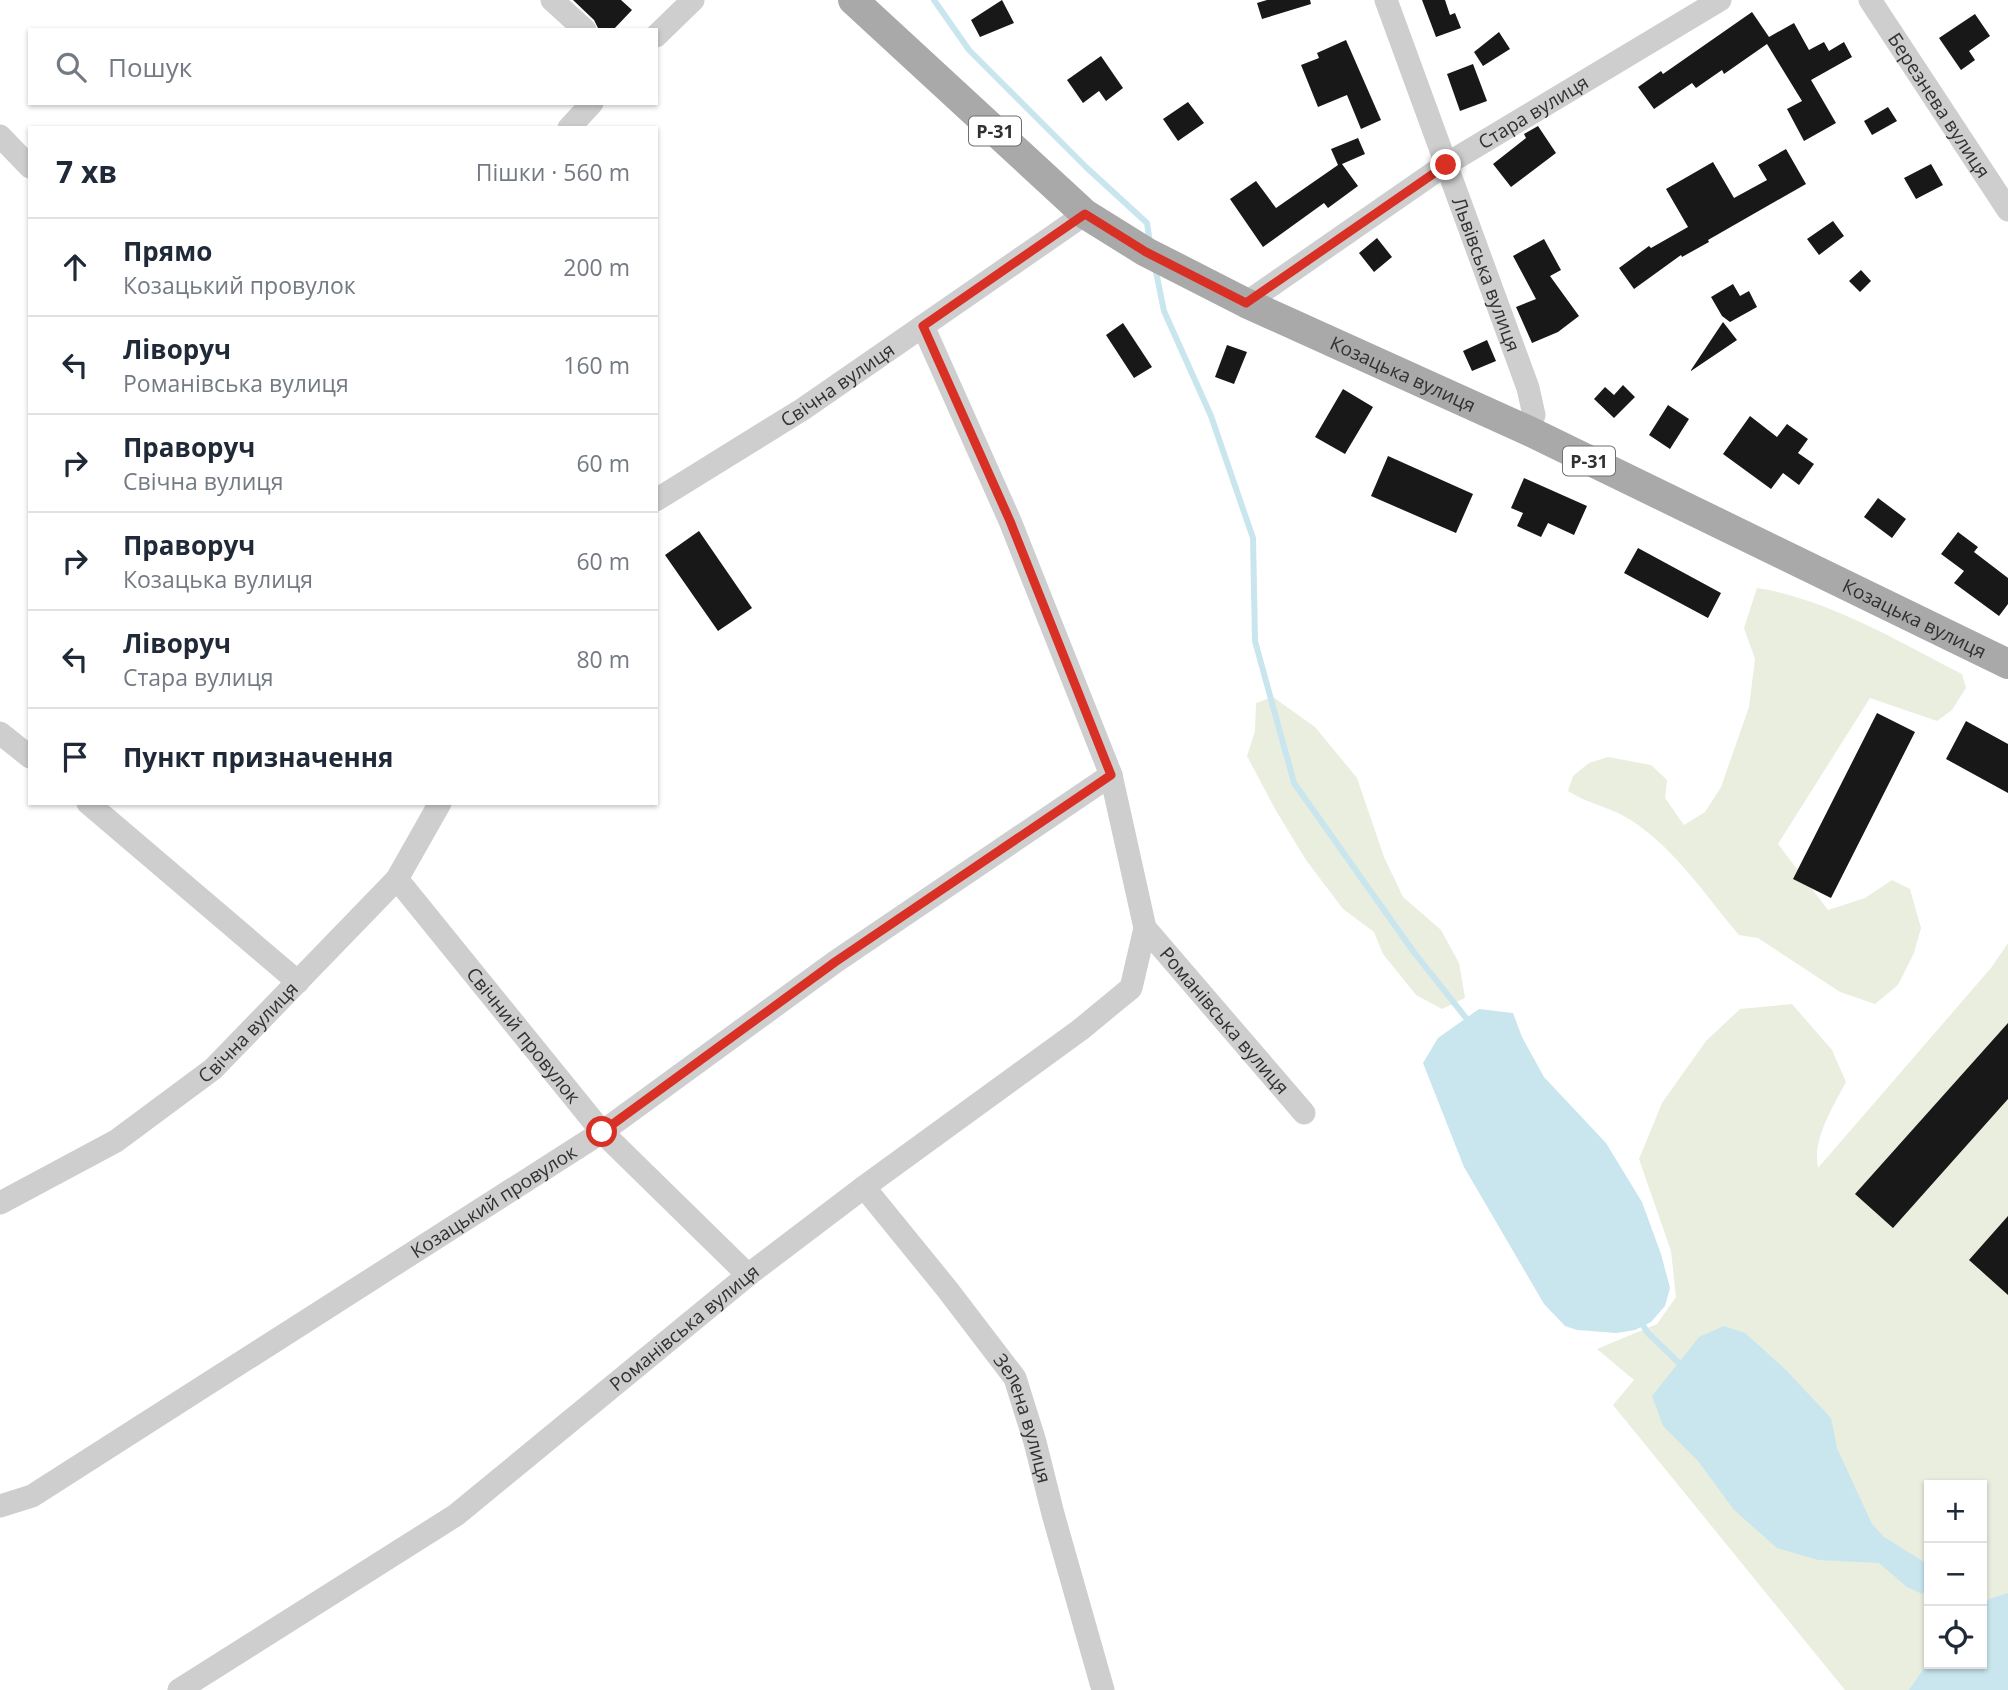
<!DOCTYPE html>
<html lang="uk">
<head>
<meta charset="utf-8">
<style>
  :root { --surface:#fff; --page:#f2f2f3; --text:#1f2937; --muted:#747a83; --line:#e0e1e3 }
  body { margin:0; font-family:"Open Sans",sans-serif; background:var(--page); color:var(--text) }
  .controls { position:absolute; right:21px; bottom:21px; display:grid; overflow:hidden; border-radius:0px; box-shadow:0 2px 5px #0004 }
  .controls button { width:63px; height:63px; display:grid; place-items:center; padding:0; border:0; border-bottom:2px solid var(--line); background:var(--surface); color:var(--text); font:35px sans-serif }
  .stop { position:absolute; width:21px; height:21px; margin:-16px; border:5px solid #d93025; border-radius:50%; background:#fff }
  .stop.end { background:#d93025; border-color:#fff; box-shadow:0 2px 7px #0008 }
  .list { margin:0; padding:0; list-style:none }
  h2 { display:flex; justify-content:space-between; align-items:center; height:91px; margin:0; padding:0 28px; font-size:30px }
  h2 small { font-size:23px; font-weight:400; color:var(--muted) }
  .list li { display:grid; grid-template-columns:46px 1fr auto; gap:21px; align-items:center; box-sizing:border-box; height:98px; padding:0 28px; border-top:2px solid var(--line) }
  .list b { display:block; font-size:26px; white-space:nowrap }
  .list p { margin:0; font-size:23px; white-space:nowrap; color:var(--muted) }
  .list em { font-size:23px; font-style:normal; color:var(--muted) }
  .icon { flex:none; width:38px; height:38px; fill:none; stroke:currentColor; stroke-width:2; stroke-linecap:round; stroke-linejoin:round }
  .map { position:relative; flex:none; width:2008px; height:1690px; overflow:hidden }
  .search { position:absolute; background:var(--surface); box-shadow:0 2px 5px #0004; left:28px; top:28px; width:630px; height:77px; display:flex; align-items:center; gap:18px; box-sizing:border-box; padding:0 24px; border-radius:0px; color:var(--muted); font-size:26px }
  .panel { position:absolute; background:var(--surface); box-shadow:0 2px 5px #0004; left:28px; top:126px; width:630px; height:679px; border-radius:0px }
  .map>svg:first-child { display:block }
  .green { fill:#e9eede; fill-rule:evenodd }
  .water { fill:#c9e6ef }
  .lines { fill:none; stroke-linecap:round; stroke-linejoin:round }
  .stream { stroke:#c9e6ef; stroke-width:6 }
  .building { fill:#181818 }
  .minor { stroke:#cecece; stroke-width:23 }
  .major { stroke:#a9a9a9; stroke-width:30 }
  .route { stroke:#d93025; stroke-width:9 }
  .labels { text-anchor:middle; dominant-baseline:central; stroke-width:7; stroke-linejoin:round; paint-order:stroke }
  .shield { fill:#fff; stroke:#6f6f6f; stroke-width:2 }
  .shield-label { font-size:18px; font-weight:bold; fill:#313131 }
  .street-label { font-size:19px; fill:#313131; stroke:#fff }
</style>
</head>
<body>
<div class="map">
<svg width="2008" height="1690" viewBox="0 0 2008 1690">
  <rect width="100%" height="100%" fill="#fff"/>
  <path class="green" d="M1757,588C1828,599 1898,641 1962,674L1966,688L1952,710L1937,721L1870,698L1778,844L1828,910L1865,898L1892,880L1910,889L1921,928L1914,953L1898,985L1875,1004L1840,992L1758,938L1739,935C1705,895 1669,840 1622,815C1604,806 1585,802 1568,791L1573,776L1589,763L1608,757L1651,765L1667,780L1665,798L1684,825L1705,812L1721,787L1749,707L1755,659L1744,628Z
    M1273,697L1315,727L1357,778L1384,857L1403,897L1441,930L1459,963L1465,998L1442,1009L1416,995L1383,954L1374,932L1343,909L1306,860L1275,809L1247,756L1255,731L1256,703Z
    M2008,943V1690H1845L1613,1405L1634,1380L1597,1349L1657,1324L1676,1297L1671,1251L1639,1159L1662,1103L1706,1041L1740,1009L1792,1004L1832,1050L1846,1082C1833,1107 1812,1139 1818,1168L1991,968ZM1929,1485H1982V1664H1929Z"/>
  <path class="water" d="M1479,1009L1513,1013L1522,1037L1544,1077L1606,1143L1642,1202L1661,1254L1670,1288L1665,1306L1651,1322L1635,1330L1617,1333L1577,1330L1565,1326L1544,1304L1464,1167L1423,1063L1438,1038Z
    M1724,1326L1745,1333L1786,1370L1831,1418L1837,1448L1872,1524L1884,1537L1929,1565V1588L1922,1594L1907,1587L1879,1563L1818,1560L1777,1548L1734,1510L1698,1461L1663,1426L1652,1396L1699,1337Z
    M2008,1593V1690H1909L1929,1661V1664H1982V1605L1989,1599Z"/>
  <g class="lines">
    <path class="stream" d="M934,0L969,50L1087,168L1147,223L1150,243
      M1155,267L1164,311L1211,416L1253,538L1255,641L1294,783L1413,951L1470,1023
      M1640,1321L1648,1333L1683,1367"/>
  </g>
  <path class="building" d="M573,0H621L632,10L613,30H599L594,20Z
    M1002,0L1014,23L980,37L971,20Z
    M1267,0H1310L1311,4L1262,19L1257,3Z
    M1422,0H1445L1450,15L1455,13L1461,28L1436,37Z
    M1752,12L1769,37L1794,23L1809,50L1824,42L1829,51L1844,42L1852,57L1811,80L1836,123L1804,141L1787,109L1802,101L1767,44L1724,74L1722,70L1696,88L1692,83L1654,109L1638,87L1661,71L1663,74Z
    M1975,14L1990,36L1969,51L1975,60L1961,70L1939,38Z
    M1499,32L1510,49L1483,66L1474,52Z
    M1346,40L1381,120L1361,129L1347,95L1318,107L1301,65L1319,58L1317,53Z
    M1101,56L1123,88L1106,101L1099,91L1083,103L1067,80Z
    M1473,64L1487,101L1460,111L1447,74Z
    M1188,102L1204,123L1178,141L1163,119Z
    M1888,107L1897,121L1872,135L1864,121Z
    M1538,126L1556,153L1511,187L1493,164L1526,138L1524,134Z
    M1358,138L1365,154L1342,164L1358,186L1328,208L1324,203L1263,247L1230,199L1256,181L1276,208L1338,165L1331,149Z
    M1786,149L1806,184L1708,240L1709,242L1682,257L1681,255L1634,289L1619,268L1649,246L1651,248L1688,227L1666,189L1713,162L1734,198L1767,180L1758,165Z
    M1931,164L1943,185L1916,199L1904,178Z
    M1833,221L1844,236L1819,255L1807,239Z
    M1377,238L1392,257L1374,272L1359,253Z
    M1544,239L1561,270L1550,276L1579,316L1558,332L1532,343L1516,307L1536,299L1513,256Z
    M1861,270L1871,281L1860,292L1849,281Z
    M1733,284L1740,296L1749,291L1757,307L1730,322L1722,316L1711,297Z
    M1723,322L1737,340L1691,371V370Z
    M1123,323L1152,367L1134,378L1106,335Z
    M1487,340L1496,361L1472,371L1463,351Z
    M1227,345L1247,352L1234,384L1215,377Z
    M1623,385L1635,397L1614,418L1594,399L1605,387L1614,395Z
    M1343,389L1373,407L1345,454L1315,437Z
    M1668,405L1689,419L1670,449L1649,435Z
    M1750,416L1777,437L1787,424L1808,439L1798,453L1814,464L1799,485L1783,473L1771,489L1723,454Z
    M1388,456L1473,494L1456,533L1371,496Z
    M1524,478L1587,506L1574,535L1548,523L1541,537L1517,526L1523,513L1511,508Z
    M1878,498L1906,519L1892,538L1864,517Z
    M699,531L752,608L718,631L665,555Z
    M1958,532L1978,547L1974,552L2008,578V604L1999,616L1954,583L1964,571L1941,554Z
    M1638,548L1721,593L1708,618L1624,573Z
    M1877,713L1915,732L1831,898L1793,879Z
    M1966,721L2008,744V793L1946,759Z
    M2008,1023V1099L1893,1228L1855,1194Z
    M2008,1216V1295L1969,1260Z"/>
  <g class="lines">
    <g class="minor">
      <path d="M552,0L585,30"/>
      <path id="s1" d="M1386,0L1528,388L1534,415L1529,431"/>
      <path id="s2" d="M1870,0L2008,210"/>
      <path d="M656,36L693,0"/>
      <path d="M569,128L592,103"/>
      <path d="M0,136L30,167"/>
      <path id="s3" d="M1246,303L1445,165L1720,0"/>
      <path id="s4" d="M656,500L803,409L1085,214"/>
      <path d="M0,733L30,757"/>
      <path d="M88,803L298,982"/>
      <path id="s5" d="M397,879L602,1132L748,1275"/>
      <path id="s6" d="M1145,928L1304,1113"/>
      <path id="s7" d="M864,1187L947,1289L1015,1378L1035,1442L1053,1514L1103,1690"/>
      <path id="s8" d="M0,1203L116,1141L213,1069L397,879L440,803"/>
      <path id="s9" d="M0,1506L32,1496L602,1132L835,962L1111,775"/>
      <path id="s10" d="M179,1690L456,1515L748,1275L864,1187L1080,1030L1131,988L1145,928L1111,775L1010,521L923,326"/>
    </g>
    <path class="major" id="s11" d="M853,0L1085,214L1146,252L1246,303L1529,431L2008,664"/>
  </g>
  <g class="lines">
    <path class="route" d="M602,1132L835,962L1111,775L1010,521L923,326L1085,214L1146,252L1246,303L1446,165"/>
  </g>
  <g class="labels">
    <g class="shield">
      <rect x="969" y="116.5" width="52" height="29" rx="5"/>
      <rect x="1563" y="446.5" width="52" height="29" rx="5"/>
    </g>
    <g class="shield-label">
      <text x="995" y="131">Р-31</text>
      <text x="1589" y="461">Р-31</text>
    </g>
    <g class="street-label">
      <text stroke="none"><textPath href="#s2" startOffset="126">Березнева вулиця</textPath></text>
      <text stroke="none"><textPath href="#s3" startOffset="345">Стара вулиця</textPath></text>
      <text stroke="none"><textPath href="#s1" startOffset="292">Львівська вулиця</textPath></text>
      <text stroke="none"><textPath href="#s11" startOffset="672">Козацька вулиця</textPath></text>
      <text stroke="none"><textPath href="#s4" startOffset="215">Свічна вулиця</textPath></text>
      <text stroke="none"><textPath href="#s11" startOffset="1239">Козацька вулиця</textPath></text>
      <text stroke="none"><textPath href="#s6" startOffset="122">Романівська вулиця</textPath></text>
      <text stroke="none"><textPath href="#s8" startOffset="303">Свічна вулиця</textPath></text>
      <text stroke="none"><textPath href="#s5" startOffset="201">Свічний провулок</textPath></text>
      <text stroke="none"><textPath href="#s9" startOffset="581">Козацький провулок</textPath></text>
      <text stroke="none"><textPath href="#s10" startOffset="623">Романівська вулиця</textPath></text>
      <text stroke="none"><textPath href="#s7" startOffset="284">Зелена вулиця</textPath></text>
    </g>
  </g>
</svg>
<div class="controls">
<button>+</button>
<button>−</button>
<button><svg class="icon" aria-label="locate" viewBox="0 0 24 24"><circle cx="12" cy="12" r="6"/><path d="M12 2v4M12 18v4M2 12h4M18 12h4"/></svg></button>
</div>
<div class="stop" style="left:602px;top:1132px"></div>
<div class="stop end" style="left:1446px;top:165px"></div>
<div class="search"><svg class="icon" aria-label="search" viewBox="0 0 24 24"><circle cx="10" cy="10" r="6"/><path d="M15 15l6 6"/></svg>Пошук</div>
<section class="panel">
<h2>7 хв<small>Пішки · 560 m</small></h2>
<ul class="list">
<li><svg class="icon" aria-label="ahead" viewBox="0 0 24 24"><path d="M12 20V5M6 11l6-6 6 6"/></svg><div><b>Прямо</b><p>Козацький провулок</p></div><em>200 m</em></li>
<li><svg class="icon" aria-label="left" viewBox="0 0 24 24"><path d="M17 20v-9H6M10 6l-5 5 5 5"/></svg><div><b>Ліворуч</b><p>Романівська вулиця</p></div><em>160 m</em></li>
<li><svg class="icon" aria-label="right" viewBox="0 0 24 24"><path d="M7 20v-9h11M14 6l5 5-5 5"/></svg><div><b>Праворуч</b><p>Свічна вулиця</p></div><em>60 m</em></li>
<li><svg class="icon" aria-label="right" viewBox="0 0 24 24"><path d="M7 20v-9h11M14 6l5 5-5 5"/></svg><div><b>Праворуч</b><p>Козацька вулиця</p></div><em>60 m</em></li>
<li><svg class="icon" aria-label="left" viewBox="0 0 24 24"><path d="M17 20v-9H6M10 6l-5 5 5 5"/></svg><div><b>Ліворуч</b><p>Стара вулиця</p></div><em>80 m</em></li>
<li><svg class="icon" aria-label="arrive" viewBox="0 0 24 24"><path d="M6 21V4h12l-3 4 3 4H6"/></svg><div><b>Пункт призначення</b></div></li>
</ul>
</section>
</div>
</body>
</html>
